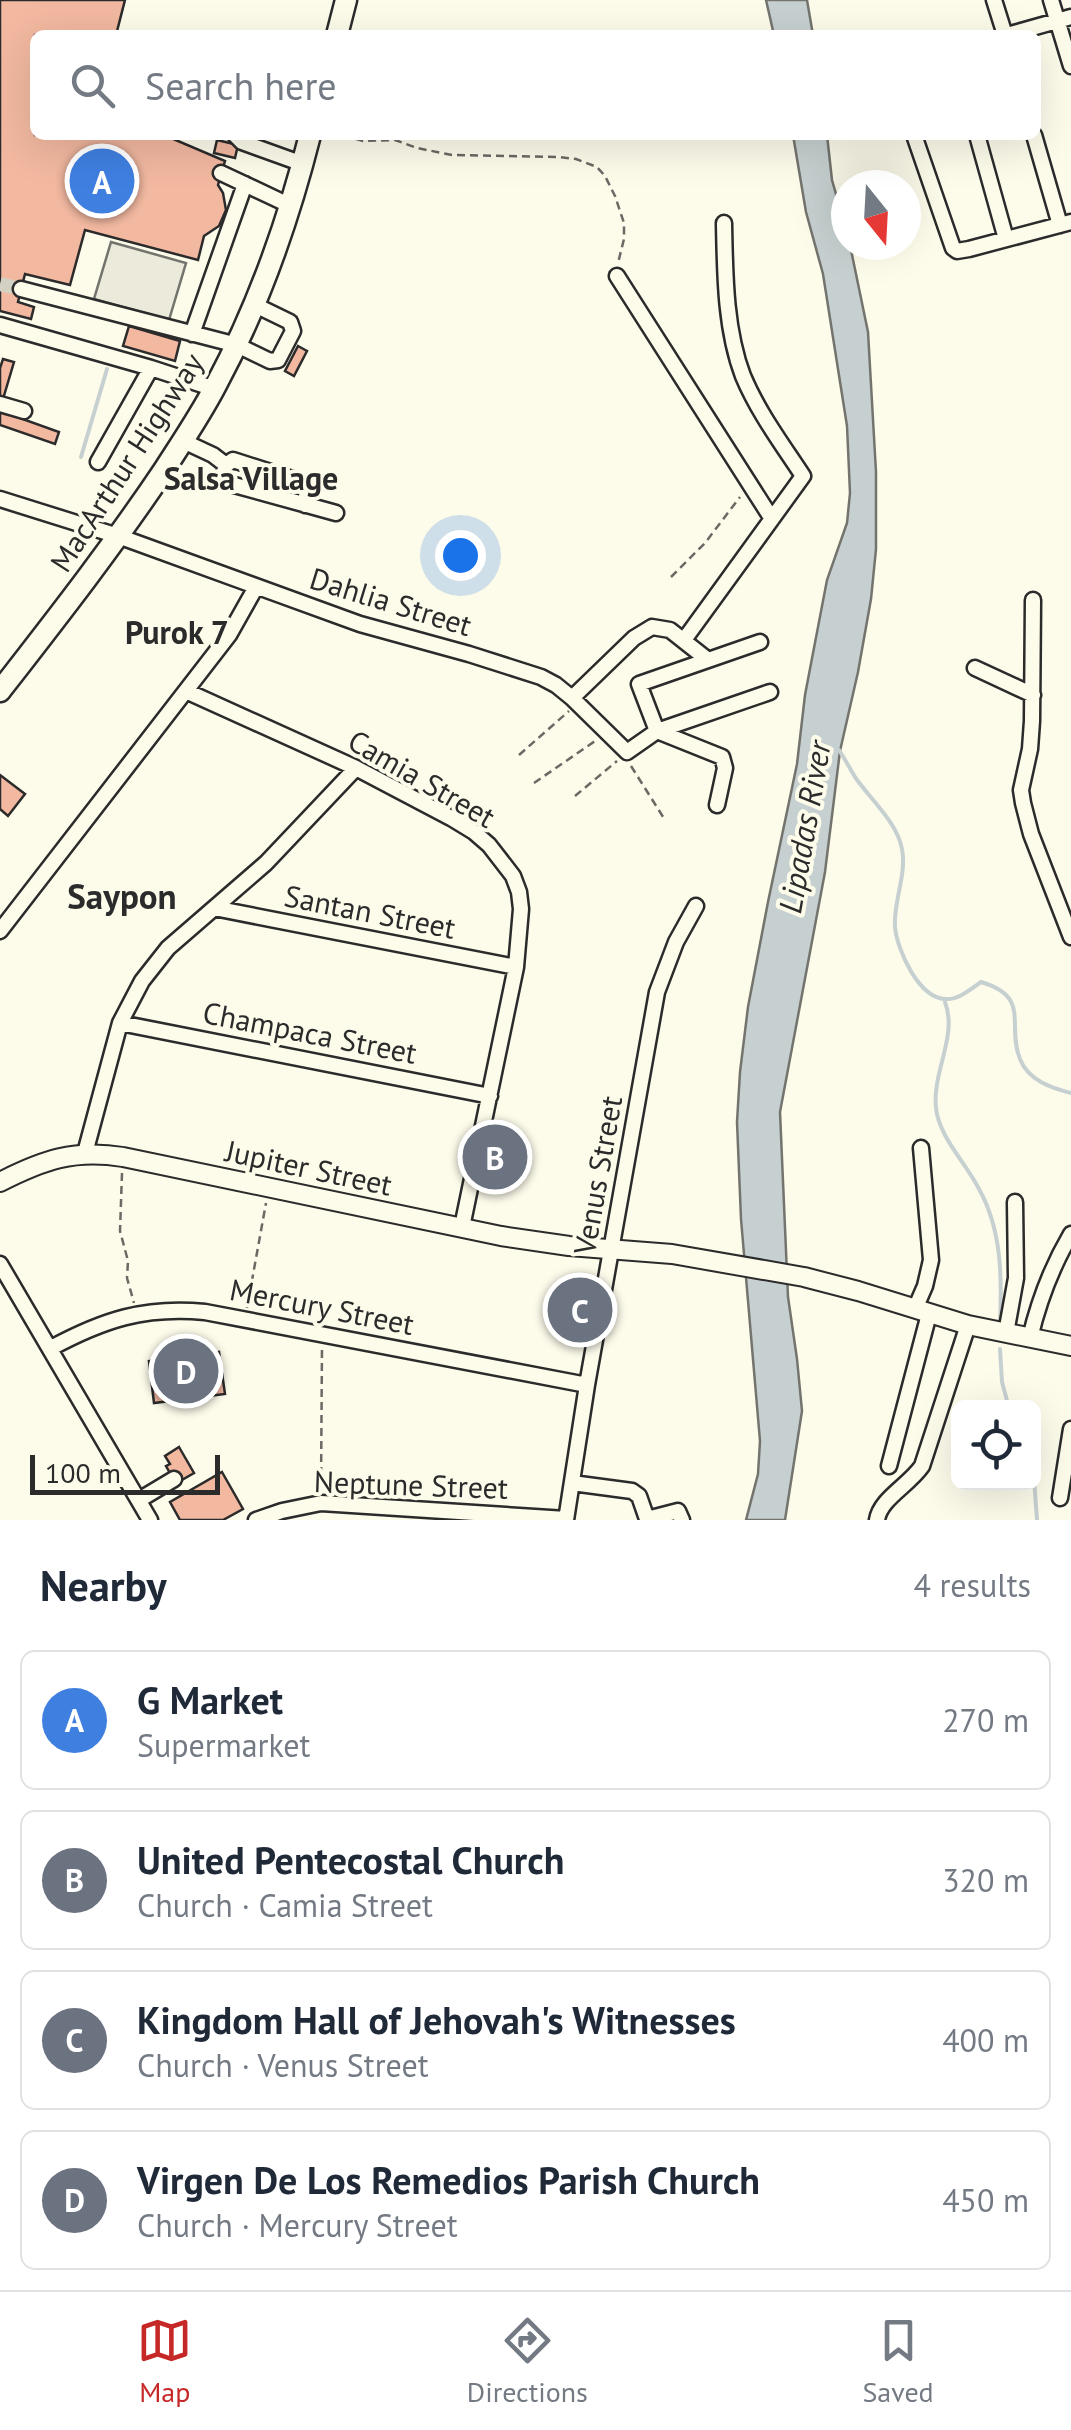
<!DOCTYPE html>
<html lang="en">
<head>
<meta charset="utf-8">
<style>
  :root { --surface:#fff; --page:#f2f2f3; --text:#1f2937; --muted:#747a83; --line:#e0e1e3; --accent:#c62828 }
  body { margin:0; font-family:"PT Sans",sans-serif; background:var(--page); color:var(--text) }
  .controls { position:absolute; right:30px; bottom:30px; display:grid; overflow:hidden; border-radius:15px; box-shadow:0 10px 40px #0002 }
  .controls button { width:90px; height:90px; display:grid; place-items:center; padding:0; border:0; border-bottom:2px solid var(--line); background:var(--surface); color:var(--text); font:50px sans-serif }
  .compass { position:absolute; left:831px; top:170px; width:90px; height:90px; border-radius:50%; background:var(--surface); box-shadow:0 10px 40px #0002; rotate:162deg }
  .scale { position:absolute; left:30px; bottom:25px; width:190px; box-sizing:border-box; padding-left:10px; border:5px solid #2b2b2b; border-top:0; font-size:28px; line-height:35px; white-space:nowrap; color:#2b2b2b; -webkit-text-stroke:8px #fdfbea; paint-order:stroke }
  .you { position:absolute; left:460px; top:555px; width:35px; height:35px; margin:-25px; border:8px solid #fff; border-radius:50%; background:#1a73e8; box-shadow:0 0 0 15px #1a73e833 }
  .badge { display:grid; place-items:center; width:65px; height:65px; border-radius:50%; background:var(--accent); color:#fff; font-size:32px; font-weight:700 }
  .pin { position:absolute; translate:-50% -50%; border:5px solid #fff; box-shadow:0 2px 10px #0006 }
  .list { margin:0; padding:0; list-style:none }
  h2 { display:flex; justify-content:space-between; align-items:center; height:130px; margin:0; padding:0 40px; font-size:42px }
  h2 small { font-size:32px; font-weight:400; color:var(--muted) }
  .list li { display:grid; grid-template-columns:65px 1fr auto; gap:30px; align-items:center; box-sizing:border-box; height:140px; margin:0 20px 20px; padding:0 20px; border:2px solid var(--line); border-radius:15px }
  .list b { display:block; font-size:38px; white-space:nowrap }
  .list p { margin:0; font-size:32px; white-space:nowrap; color:var(--muted) }
  .list em { font-size:32px; font-style:normal; color:var(--muted) }
  .icon { flex:none; width:55px; height:55px; fill:none; stroke:currentColor; stroke-width:2; stroke-linecap:round; stroke-linejoin:round }
  .map { position:relative; flex:none; width:1071px; height:1520px; overflow:hidden }
  .search { position:absolute; background:var(--surface); box-shadow:0 10px 40px #0002; left:30px; right:30px; top:30px; height:110px; display:flex; align-items:center; gap:25px; box-sizing:border-box; padding:0 35px; border-radius:15px; color:var(--muted); font-size:38px }
  .sheet { height:770px; background:var(--surface) }
  nav { display:flex; justify-content:space-around; align-items:center; box-sizing:border-box; height:140px; border-top:2px solid var(--line); background:var(--surface); font-size:28px; color:var(--muted) }
  nav a { display:grid; justify-items:center; gap:5px }
  nav .on { color:var(--accent) }
  .map>svg:first-child { display:block }
  .parking { fill:#eceadb; stroke:#74746e; stroke-width:2.5 }
  .water { fill:#c7d0d0; stroke:#74746e; stroke-width:2.5 }
  .lines { fill:none; stroke-linecap:round; stroke-linejoin:round }
  .stream { stroke:#c7d0d0; stroke-width:4 }
  .building { fill:#f2b8a0; stroke:#2b2b2b; stroke-width:2.5 }
  .minor-tunnel { stroke:#d3d1c4; stroke-width:14; stroke-dasharray:14 7; stroke-linecap:butt }
  .minor-casing { stroke:#2b2b2b; stroke-width:19 }
  .major-casing { stroke:#2b2b2b; stroke-width:22 }
  .highway-casing { stroke:#2b2b2b; stroke-width:25 }
  .path { stroke:#6a6964; stroke-width:2.5; stroke-dasharray:8 5; stroke-linecap:butt }
  .minor { stroke:#fdfbea; stroke-width:14 }
  .major { stroke:#fdfbea; stroke-width:18 }
  .highway { stroke:#fdfbea; stroke-width:20 }
  .labels { text-anchor:middle; dominant-baseline:central; stroke-width:8; stroke-linejoin:round; paint-order:stroke }
  .street-label { font-size:30px; fill:#2b2b2b; stroke:#fdfbea }
  .neighbourhood-label { font-size:32px; font-weight:bold; fill:#2b2b2b; stroke:#fdfbea }
  .water-label { font-size:32px; font-style:italic; fill:#2b2b2b; stroke:#fdfbea }
  .quarter-label { font-size:35px; font-weight:bold; fill:#2b2b2b; stroke:#fdfbea }
</style>
</head>
<body>
<div class="map">
<svg width="1071" height="1520" viewBox="0 0 1071 1520">
  <rect width="100%" height="100%" fill="#fdfbea"/>
  <path class="parking" d="M111,242L186,263L169,320L94,299Z"/>
  <path class="water" d="M766,0H807L813,35H774Z
    M793,135H827L832,180L846,229V245H850L868,332L876,472V549L871,599L858,672L840,751L825,872L780,1112L788,1297L797,1359L802,1411L785,1520H746L758,1474L760,1441L741,1219L737,1122L740,1072L748,1007L768,902L797,764L805,695L827,580L847,523L850,493L847,426L823,274L806,212Z"/>
  <g class="lines">
    <path class="stream" d="M81,457L107,369
      M839,750C845,759 850,769 855,777C870,799 897,822 902,849C907,875 893,902 895,927C897,950 919,999 946,999C958,1000 971,989 981,982C1032,997 1006,1025 1020,1059C1028,1080 1051,1088 1071,1093
      M945,1002C958,1036 932,1072 936,1108C939,1137 966,1163 979,1189C1002,1230 1002,1278 1000,1324
      M1000,1349L1002,1382L1009,1408
      M1034,1479L1037,1520"/>
  </g>
  <path class="building" d="M0,0H125L116,35H35V135H164L225,161L218,185L223,193L226,210L219,226L204,236L198,260L85,230L70,285L25,274L18,302L34,307L31,319L0,311Z
    M217,140L238,145L235,158L214,153Z
    M129,326L180,341L175,361L123,346Z
    M298,346L307,351L294,376L285,371Z
    M3,359L14,362L3,399L0,398V368Z
    M0,411L59,432L55,444L0,425Z
    M0,775L25,794L8,816L0,809Z
    M565,1298L597,1303L594,1322L562,1317Z
    M219,1352L225,1394L154,1403L149,1361Z
    M179,1447L194,1473L180,1481L171,1475L166,1466L170,1464L165,1456Z
    M222,1472L243,1509L223,1520H180L170,1502Z"/>
  <g class="lines">
    <path class="minor-tunnel" d="M0,284L21,289"/>
    <defs>
      <path id="minor" d="M994,0L1005,35
        M1051,0L1071,66
        M1007,35L1071,17
        M235,135L242,142L303,164
        M914,135L953,248L957,251L969,249L1071,222
        M977,135L1006,239
        M1034,135L1060,225
        M221,173L291,206
        M617,276L772,519
        M21,289L237,345L270,361L278,360L293,331L290,322L255,305
        M0,325L151,368L215,389
        M192,334L245,184
        M0,404L24,411
        M183,441L213,455L226,465L223,475L227,483L336,513
        M98,462L151,368
        M226,465L233,460L308,484L305,505
        M0,499L118,536L360,624L469,654L541,677L556,685L572,698L627,752L657,731L770,692
        M1033,600L1032,721L1030,749L1021,790L1023,803L1031,834L1071,937
        M684,640L803,476C782,444 758,412 743,376C725,329 725,273 724,223
        M975,668L1033,695
        M186,691L356,768L451,818L474,832L489,845L513,876L519,892L521,909L516,967L462,1227
        M572,698L634,638L652,627L670,630L708,660
        M717,805L725,768L722,757L657,731L639,684L760,642
        M214,908L516,967
        M0,931L229,635L256,587
        M120,1023L490,1096
        M85,1153L120,1023L142,981L168,948L266,863L356,768
        M0,1264L150,1520
        M915,1309L925,1286L931,1260L921,1148
        M1006,1333L1016,1278L1015,1202
        M1030,1338C1039,1300 1051,1268 1071,1234
        M51,1348C103,1320 145,1306 205,1312L587,1385
        M889,1466L929,1314
        M572,1483L632,1491L639,1496L647,1519L678,1511L682,1520
        M1060,1498L1071,1429
        M139,1500L174,1479
        M256,1520L282,1511L321,1503L566,1519
        M566,1520L587,1385L657,992L676,942L696,906
        M877,1520C880,1499 908,1486 922,1466L968,1325"/>
      <path id="major" d="M0,1182C43,1160 74,1149 123,1157L501,1236L569,1246L672,1254L804,1277L858,1291L968,1325L1071,1346"/>
      <path id="highway" d="M337,35L346,0
        M0,691C56,619 113,546 164,470C182,442 201,414 216,385C259,305 288,222 310,135"/>
    </defs>
    <use href="#minor" class="minor-casing"/>
    <use href="#major" class="major-casing"/>
    <use href="#highway" class="highway-casing"/>
    <path class="path" d="M343,135L363,141L395,140L417,148L452,155L558,157L576,159L597,167L605,176L615,196L624,223V239L618,263
      M671,577L705,543L740,497
      M519,755L569,711
      M631,766L665,820
      M534,783L598,739
      M575,796L617,761
      M122,1173L120,1231L128,1261L127,1278L134,1303
      M247,1308L266,1203
      M321,1488L322,1346"/>
    <use href="#minor" class="minor"/>
    <use href="#major" class="major"/>
    <use href="#highway" class="highway"/>
  </g>
  <g class="labels">
    <g class="street-label">
      <text transform="translate(126 462) rotate(-57)">MacArthur Highway</text>
      <text transform="translate(391 601) rotate(17)">Dahlia Street</text>
      <text transform="translate(422 778) rotate(30)">Camia Street</text>
      <text transform="translate(370 911) rotate(11)">Santan Street</text>
      <text transform="translate(310 1032) rotate(11)">Champaca Street</text>
      <text transform="translate(309 1167) rotate(12)">Jupiter Street</text>
      <text transform="translate(597 1175) rotate(-80)">Venus Street</text>
      <text transform="translate(322 1306) rotate(11)">Mercury Street</text>
      <text transform="translate(411 1484) rotate(2)">Neptune Street</text>
    </g>
    <g class="neighbourhood-label">
      <text x="251" y="478">Salsa Village</text>
      <text x="177" y="632">Purok 7</text>
    </g>
    <g class="water-label">
      <text transform="translate(804 827) rotate(-80)">Lipadas River</text>
    </g>
    <g class="quarter-label">
      <text x="122" y="896">Saypon</text>
    </g>
  </g>
</svg>
<div class="controls">
<button><svg class="icon" aria-label="locate" viewBox="0 0 24 24"><circle cx="12" cy="12" r="6"/><path d="M12 2v4M12 18v4M2 12h4M18 12h4"/></svg></button>
</div>
<svg class="compass" viewBox="-18 -18 36 36"><path d="M0-13l5 13h-10z" fill="#e53935"/><path d="M0 13l5-13h-10z" fill="#747a83"/></svg>
<div class="scale">100 m</div>
<div class="you"></div>
<div class="pin badge" style="left:102px;top:181px;background:#3f7fe0">A</div>
<div class="pin badge" style="left:495px;top:1157px;background:#6b7280">B</div>
<div class="pin badge" style="left:580px;top:1310px;background:#6b7280">C</div>
<div class="pin badge" style="left:186px;top:1371px;background:#6b7280">D</div>
<div class="search"><svg class="icon" aria-label="search" viewBox="0 0 24 24"><circle cx="10" cy="10" r="6"/><path d="M15 15l6 6"/></svg>Search here</div>
</div>
<section class="sheet">
<h2>Nearby<small>4 results</small></h2>
<ul class="list">
<li><span class="badge" style="background:#3f7fe0">A</span><div><b>G Market</b><p>Supermarket</p></div><em>270 m</em></li>
<li><span class="badge" style="background:#6b7280">B</span><div><b>United Pentecostal Church</b><p>Church · Camia Street</p></div><em>320 m</em></li>
<li><span class="badge" style="background:#6b7280">C</span><div><b>Kingdom Hall of Jehovah's Witnesses</b><p>Church · Venus Street</p></div><em>400 m</em></li>
<li><span class="badge" style="background:#6b7280">D</span><div><b>Virgen De Los Remedios Parish Church</b><p>Church · Mercury Street</p></div><em>450 m</em></li>
</ul>
</section>
<nav>
<a class="on"><svg class="icon" aria-label="map" viewBox="0 0 24 24"><path d="M3 6l6-2 6 2 6-2v14l-6 2-6-2-6 2zM9 4v14M15 6v14"/></svg>Map</a>
<a><svg class="icon" aria-label="directions" viewBox="0 0 24 24"><path d="M12 3l9 9-9 9-9-9zM9 14v-3h6M13 9l2 2-2 2"/></svg>Directions</a>
<a><svg class="icon" aria-label="saved" viewBox="0 0 24 24"><path d="M7 4h10v16l-5-4-5 4z"/></svg>Saved</a>
</nav>
</body>
</html>
